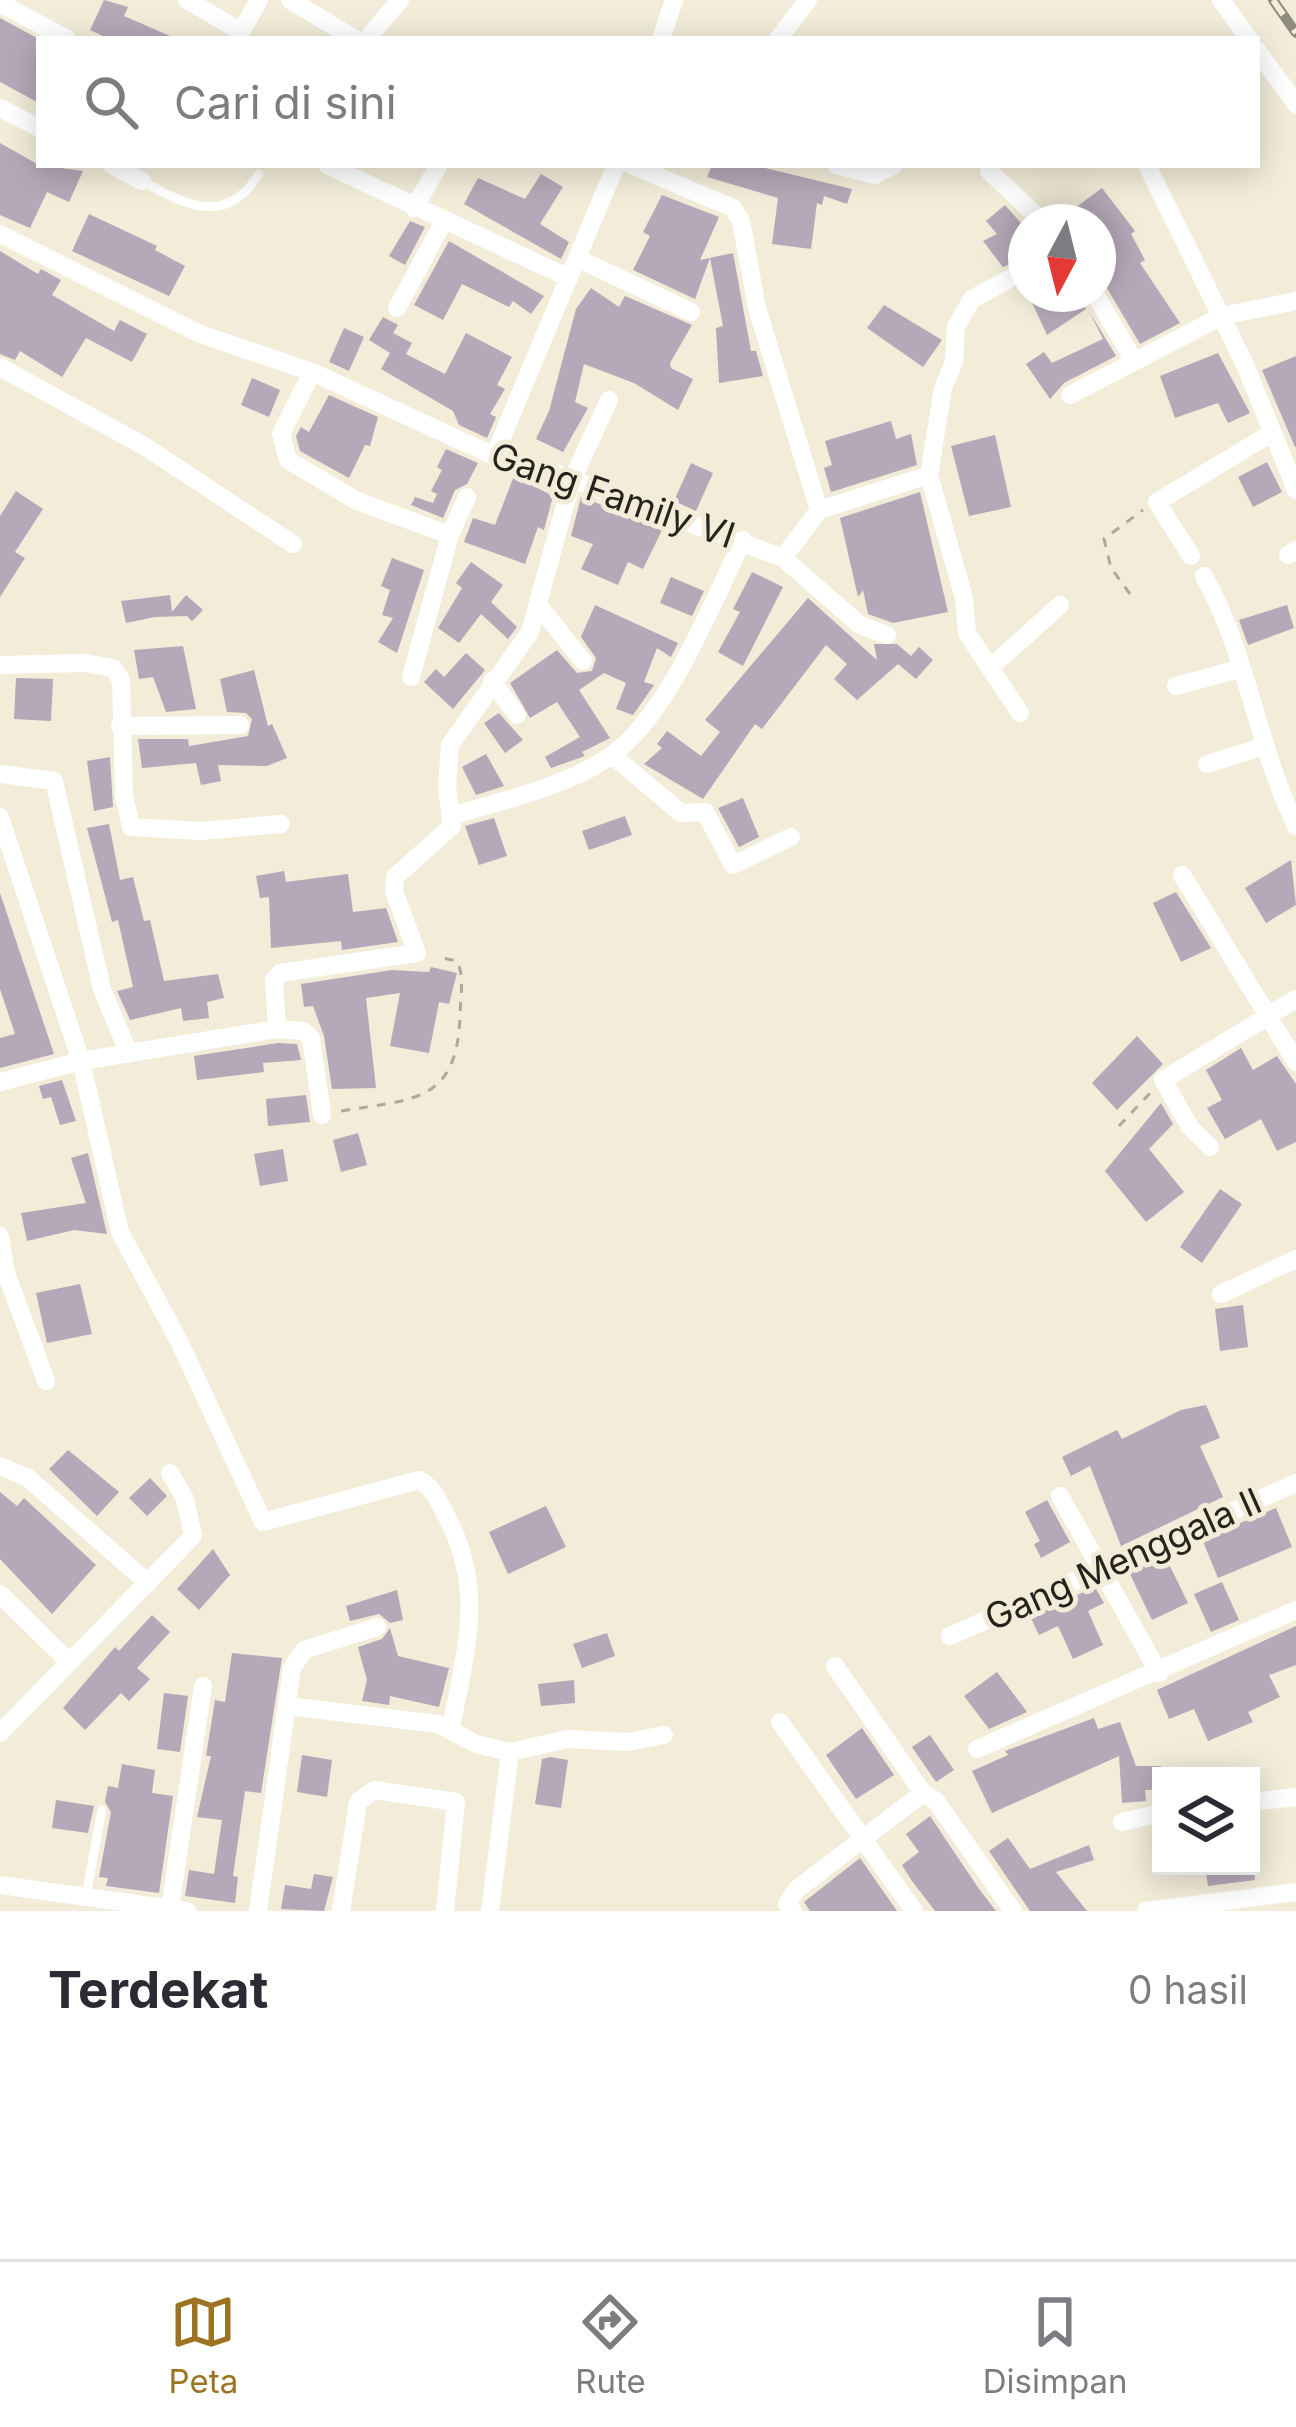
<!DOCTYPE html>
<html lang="id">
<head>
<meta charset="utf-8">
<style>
  :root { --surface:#fff; --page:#f7f7f7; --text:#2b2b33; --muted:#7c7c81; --line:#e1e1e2; --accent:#9c7320 }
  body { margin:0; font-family:Inter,sans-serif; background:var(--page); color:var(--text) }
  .controls { position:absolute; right:36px; bottom:36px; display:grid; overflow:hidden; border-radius:0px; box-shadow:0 6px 30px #0003 }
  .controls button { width:108px; height:108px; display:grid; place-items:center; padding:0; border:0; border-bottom:3px solid var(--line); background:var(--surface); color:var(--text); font:60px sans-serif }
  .compass { position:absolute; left:1008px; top:204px; width:108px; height:108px; border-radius:50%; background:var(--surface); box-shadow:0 6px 30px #0003; rotate:187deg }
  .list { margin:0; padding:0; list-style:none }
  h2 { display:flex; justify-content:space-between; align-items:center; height:156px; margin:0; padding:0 48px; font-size:51px }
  h2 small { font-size:39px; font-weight:400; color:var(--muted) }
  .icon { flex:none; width:66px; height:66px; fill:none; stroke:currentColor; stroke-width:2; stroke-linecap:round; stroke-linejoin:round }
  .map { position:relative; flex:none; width:1296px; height:1911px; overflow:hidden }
  .search { position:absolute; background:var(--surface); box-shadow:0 6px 30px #0003; left:36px; right:36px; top:36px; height:132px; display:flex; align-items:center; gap:30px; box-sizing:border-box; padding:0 42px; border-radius:0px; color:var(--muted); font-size:45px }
  .sheet { height:348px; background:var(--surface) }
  nav { display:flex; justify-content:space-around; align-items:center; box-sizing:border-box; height:168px; border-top:3px solid var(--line); background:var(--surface); font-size:33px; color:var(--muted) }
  nav a { display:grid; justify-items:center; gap:6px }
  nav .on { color:var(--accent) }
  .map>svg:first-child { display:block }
  .building { fill:#b5a8b8 }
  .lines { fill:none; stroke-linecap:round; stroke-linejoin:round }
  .path { stroke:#aea99a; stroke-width:3; stroke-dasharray:9 9; stroke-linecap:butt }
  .service { stroke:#fff; stroke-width:9 }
  .minor { stroke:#fff; stroke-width:18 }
  .rail-casing { stroke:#8f8b7e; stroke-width:10 }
  .rail { stroke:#f2ecd9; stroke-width:6; stroke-dasharray:18; stroke-linecap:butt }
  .labels { text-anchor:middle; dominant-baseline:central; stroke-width:10; stroke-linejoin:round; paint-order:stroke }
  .street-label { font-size:36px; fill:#25231c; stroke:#f2ecd9 }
</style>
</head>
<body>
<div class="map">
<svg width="1296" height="1911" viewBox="0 0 1296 1911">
  <rect width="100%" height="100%" fill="#f2ecd9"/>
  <path class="building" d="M104,0L128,7L124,16L177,39H109L90,30Z
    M0,18L39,39V103L0,82Z
    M0,143L39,165L83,171L69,202L47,192L30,228L0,215Z
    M712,165H753L852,189L847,204L824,196L822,205L817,203L811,249L772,244L778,198L707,177Z
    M541,174L563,187L540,224L569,242L561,259L464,204L478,178L525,199Z
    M1102,188L1135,231L1131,234L1145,260L1140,263L1180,323L1140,344L1098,273V222H1056Z
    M662,195L719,217L700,260L733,253L751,351H756L763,376L719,383L716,328L723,326L710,258L695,299L633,270L650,236L643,232Z
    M1005,205L1026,229V257L1003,267L983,241L997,234L986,221Z
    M89,214L157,246L155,250L185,266L169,296L72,251Z
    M410,221L425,227L405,265L389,256Z
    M449,241L544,296L531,314L513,301L509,307L462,284L443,320L414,305Z
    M0,251L38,274L41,269L61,280L52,295L114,331L120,320L147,334L132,362L86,338L62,377L20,351L15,360L0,354Z
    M591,288L619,307L625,296L692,325L670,363L671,368L693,379L678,410L634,383L584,364L575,402L588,408L563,452L536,439L549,411L576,309Z
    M1028,294H1076L1086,309L1047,335Z
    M884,305L942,340L923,367L867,328Z
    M1089,311L1116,356L1064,383L1050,399L1026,364L1044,352L1052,363L1103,339Z
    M383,317L398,325L393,333L412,343L406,354L445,374L466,333L512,357L497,385L505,389L490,414L496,417L487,438L459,425L453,411L381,369L390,353L369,340Z
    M344,328L364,337L349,371L329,362Z
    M1218,353L1250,413L1228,423L1218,403L1175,418L1160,376Z
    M1296,356V447H1295L1262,370Z
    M252,378L280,390L269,417L241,405Z
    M329,395L378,417L370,446L365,445L349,478L300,451L296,436L301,427L309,432Z
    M891,421L896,439L911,434L917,465L831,492L824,468L832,465L825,441Z
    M995,435L1011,507L969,516L951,446Z
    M446,449L478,463L467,484L455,490L443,518L411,505L415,497L433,503L437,494L431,491L442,470L437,467Z
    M1267,462L1282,492L1253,507L1238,477Z
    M691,463L713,473L696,511L674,501Z
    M514,476L553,496L544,530L538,527L525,564L464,542L473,518L495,525Z
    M16,491L43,509L15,552L25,558L0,597V516Z
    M920,492L948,612L893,623L868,614L863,590L858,597L840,518Z
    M581,497L663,528L643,569L628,562L618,585L581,569L593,544L571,536Z
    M392,558L424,570L397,653L378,642L393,618L382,615L390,590L381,586Z
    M471,562L503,585L491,602L517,627L508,639L481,614L459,643L438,628L462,588L456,583Z
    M752,572L783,587L743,666L718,652L740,612L733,609Z
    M671,577L704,591L692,616L660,603Z
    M170,595L172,612L186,595L203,610L192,621L187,616L155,617L126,623L121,601Z
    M808,598L877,660L874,644H897L911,656L919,647L933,660L916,679L898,664L857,700L834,679L847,664L826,645L762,729L755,724L703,799L644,764L662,748L657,744L667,731L701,756L720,732L705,720Z
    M595,605L678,643L671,657L657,648L644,682L654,685L633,715L616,709L626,683L604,673L579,690L610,738L582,752L585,756L551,768L545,757L580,737L557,702L530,718L510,683L557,650L577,673L592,671L596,658L581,637Z
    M1287,605L1294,628L1248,645L1239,620Z
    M183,646L196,709L166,712L153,677L139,679L134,650Z
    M466,653L485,670L453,709L424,682L436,669L444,677Z
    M254,670L268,726L272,724L287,758L267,766L218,765L221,781L201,785L196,763L142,768L138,739H188L189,746L248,736L252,719L246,713L227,712L220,679Z
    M16,678L53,679L51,721L14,719Z
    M499,713L523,740L505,753L484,723Z
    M486,754L504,786L476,795L462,767Z
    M110,757L113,807L94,811L87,761Z
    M743,798L759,837L739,847L718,808Z
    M625,816L632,835L589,850L582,831Z
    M494,818L507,856L479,865L465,826Z
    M109,824L120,880L133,877L144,921L150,920L164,981L218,974L224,998L207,1002L209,1018L183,1021L181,1008L130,1020L117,991L133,987L118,920L112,922L87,828Z
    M1291,860L1296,905L1266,923L1245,888Z
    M284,871L286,882L348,874L353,912L386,908L398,942L342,950L341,941L271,948L269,897L260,898L256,876Z
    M1176,892L1211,948L1181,962L1153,903Z
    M0,893L54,1054L0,1068V1038L15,1034L0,989Z
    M431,967L457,973L449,1004L439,1002L429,1053L390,1046L400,993L366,998L376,1088L332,1089L324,1036L313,1006L304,1007L301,984L392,970L429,972Z
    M1137,1036L1163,1064L1117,1110L1092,1083Z
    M278,1043L297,1044L301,1060L263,1063L264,1072L197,1080L194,1056Z
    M1241,1048L1253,1070L1277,1056L1296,1084V1142L1277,1151L1261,1119L1225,1139L1207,1108L1222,1100L1206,1070Z
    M62,1080L76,1121L60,1125L51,1097L43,1099L39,1086Z
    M306,1095L310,1122L268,1126L266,1099Z
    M1161,1103L1173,1124L1149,1149L1184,1192L1146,1222L1105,1171Z
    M358,1133L367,1165L341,1172L333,1140Z
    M283,1149L288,1181L260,1186L254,1154Z
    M88,1153L107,1234L74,1230L27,1241L21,1213L86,1203L71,1158Z
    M1220,1189L1242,1204L1202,1263L1180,1247Z
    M80,1284L92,1334L47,1343L36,1293Z
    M1243,1305L1248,1347L1220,1351L1215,1309Z
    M1206,1405L1220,1438L1200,1446L1223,1497L1121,1546L1090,1466L1071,1476L1062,1457L1117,1430L1122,1439L1181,1410Z
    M68,1450L119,1492L97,1516L49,1469Z
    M150,1478L167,1496L147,1516L129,1498Z
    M0,1492L17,1506L24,1498L96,1565L52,1614L0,1559Z
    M1047,1500L1070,1542L1041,1558L1034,1544L1040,1541L1025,1512Z
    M546,1506L566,1547L508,1574L489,1532Z
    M1276,1508L1292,1547L1218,1578L1202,1539Z
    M213,1549L230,1575L199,1610L177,1589Z
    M1165,1556L1188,1603L1152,1620L1129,1572Z
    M1222,1582L1239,1620L1211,1632L1194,1594Z
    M1095,1587L1104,1603L1088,1611L1103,1645L1073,1659L1058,1626L1039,1635L1030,1616Z
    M397,1590L403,1620L390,1623L379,1614L350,1621L346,1606Z
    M152,1615L170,1632L137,1668L150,1679L129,1701L121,1693L85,1730L63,1708L115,1647L119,1651Z
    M1296,1626V1665L1269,1675L1280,1697L1248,1712L1253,1722L1208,1741L1194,1709L1169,1719L1157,1690Z
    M390,1628L398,1656L449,1668L439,1707L390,1696L389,1705L362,1701L367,1680L358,1647L382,1639Z
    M607,1633L615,1656L582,1668L573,1644Z
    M232,1653L282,1658L261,1793L245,1791L233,1876L238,1877L235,1903L185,1896L189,1870L214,1874L222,1820L197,1817L211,1756H206L215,1700L225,1702Z
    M997,1672L1027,1712L989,1729L964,1696Z
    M574,1680L575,1703L541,1706L538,1684Z
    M164,1693L188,1696L180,1752L157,1749Z
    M1094,1718L1098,1729L1120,1722L1136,1766H1161V1790H1145L1146,1801L1122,1803L1119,1756L992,1813L972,1771L1008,1755L1005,1751Z
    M862,1728L894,1775L856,1799L826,1755Z
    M930,1735L954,1770L936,1782L912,1747Z
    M302,1755L332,1760L327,1797L297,1792Z
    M550,1757L568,1760L561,1808L535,1804L542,1759Z
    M122,1764L155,1770L152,1793L173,1796L159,1893L106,1886L108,1878L99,1877L111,1812L105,1802L108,1786L118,1788Z
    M56,1800L94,1806L88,1833L52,1828Z
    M930,1816L979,1889L996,1911H935L912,1881L902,1865L919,1852L906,1834Z
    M1008,1838L1030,1869L1089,1845L1094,1860L1056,1872L1087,1911H1030L989,1851Z
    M860,1858L897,1911H810L804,1902Z
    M1205,1866H1254L1255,1880L1208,1886Z
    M314,1874L333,1877L324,1911L281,1909L285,1885L311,1889Z"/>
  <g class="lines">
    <path class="path" d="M1130,594L1111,568L1104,539L1143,510
      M341,1111C412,1099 457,1104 460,1016C460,999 465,977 457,961L437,957
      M1119,1126L1151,1092"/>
    <path class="service" d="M142,181C187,206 227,226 259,174
      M86,1896L102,1810"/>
    <path class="minor" d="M187,0L240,31
      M290,0L355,39
      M1221,0L1249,39
      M0,3L67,39
      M237,39L259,0
      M367,39L400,0
      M661,39L674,0
      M778,39L808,0
      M1257,50L1296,104
      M0,108L39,128
      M112,165L142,181
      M327,165L569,278
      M836,165L875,175L894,165
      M1147,165L1245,365L1296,490
      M989,171L1043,222
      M414,208L439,165
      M0,234L200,334L312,372L494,456L555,473L783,558L819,510L757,308L741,221L733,208L631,165
      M577,258L691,312
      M1095,294L1134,361
      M397,308L444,221
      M0,367L144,446L293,544
      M312,372L281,434L288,460L357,501L450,535
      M1070,395L1222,316L1296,301
      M494,456L616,165
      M929,475L964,598L967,633L1020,713
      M819,510L929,475L943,388L954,362L956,326L972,299L1026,270
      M1288,555L1296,550
      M1191,556L1157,502L1270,434
      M783,558L860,625L887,635
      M1204,576C1247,653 1257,745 1296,826
      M540,607L583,661
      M0,665L85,663L113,668L121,680L124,795L131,827L201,831L281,824
      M991,667L1060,605
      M411,677L450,535L467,497
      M492,681L517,715
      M1176,686L1239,669
      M120,726L240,725
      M612,755L681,813L705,812L733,865L791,837
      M1207,764L1265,746
      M0,774L54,781L102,989L129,1054
      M454,815C504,800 565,787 609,757C668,717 712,603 743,540
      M0,817L81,1061L120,1232L179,1341L263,1522L419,1480C434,1488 439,1502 447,1517C486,1593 465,1650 451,1729
      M1182,875L1296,1062
      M277,1029L303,1031L311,1038L322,1115
      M0,1082L81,1061L277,1029L274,980L280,973L417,953L394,891L395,877L452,826L447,787L450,745L530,632L572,480L609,400
      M1210,1147L1190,1127L1163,1080L1296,999
      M0,1236L6,1273L46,1381
      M1221,1294L1296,1259
      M0,1466L28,1478L148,1583
      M1060,1496L1159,1673
      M0,1594L68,1661
      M950,1636L1296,1483
      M835,1666L923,1793
      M288,1706L438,1724L476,1744L510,1752L568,1739L627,1742L664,1735
      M780,1722L914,1911
      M0,1733L193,1536L185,1499L170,1473
      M977,1749L1296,1610
      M1251,1802L1296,1797
      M1122,1822L1161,1813
      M0,1885L187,1911
      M170,1908L203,1686
      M258,1911L292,1668L304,1650L377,1627
      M341,1911L358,1802L374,1790L456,1802L445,1911
      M490,1911L510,1752
      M793,1911L787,1904L796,1890L923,1793L936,1801L1013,1911
      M1146,1911L1296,1892"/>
    <defs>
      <path id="rail" d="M1273,0L1296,33"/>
    </defs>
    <use href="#rail" class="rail-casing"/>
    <use href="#rail" class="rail"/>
  </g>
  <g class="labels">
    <g class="street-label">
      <text transform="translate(613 495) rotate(19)">Gang Family VI</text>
      <text transform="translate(1123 1559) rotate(-24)">Gang Menggala II</text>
    </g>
  </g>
</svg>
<div class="controls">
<button><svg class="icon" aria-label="layers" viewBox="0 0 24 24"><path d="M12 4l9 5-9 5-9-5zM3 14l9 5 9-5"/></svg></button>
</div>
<svg class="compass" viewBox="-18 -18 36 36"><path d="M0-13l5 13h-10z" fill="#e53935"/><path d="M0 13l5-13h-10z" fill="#7c7c81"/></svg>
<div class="search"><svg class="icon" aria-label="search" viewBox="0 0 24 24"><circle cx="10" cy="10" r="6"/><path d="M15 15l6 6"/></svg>Cari di sini</div>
</div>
<section class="sheet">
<h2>Terdekat<small>0 hasil</small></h2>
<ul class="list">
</ul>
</section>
<nav>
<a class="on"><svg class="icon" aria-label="map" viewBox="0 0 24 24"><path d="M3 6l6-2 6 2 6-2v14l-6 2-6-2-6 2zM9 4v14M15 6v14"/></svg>Peta</a>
<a><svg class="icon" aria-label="directions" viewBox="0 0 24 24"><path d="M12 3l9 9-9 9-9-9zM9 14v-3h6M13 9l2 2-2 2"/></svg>Rute</a>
<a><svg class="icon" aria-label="saved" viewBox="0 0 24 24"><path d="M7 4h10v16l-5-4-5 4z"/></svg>Disimpan</a>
</nav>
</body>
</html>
